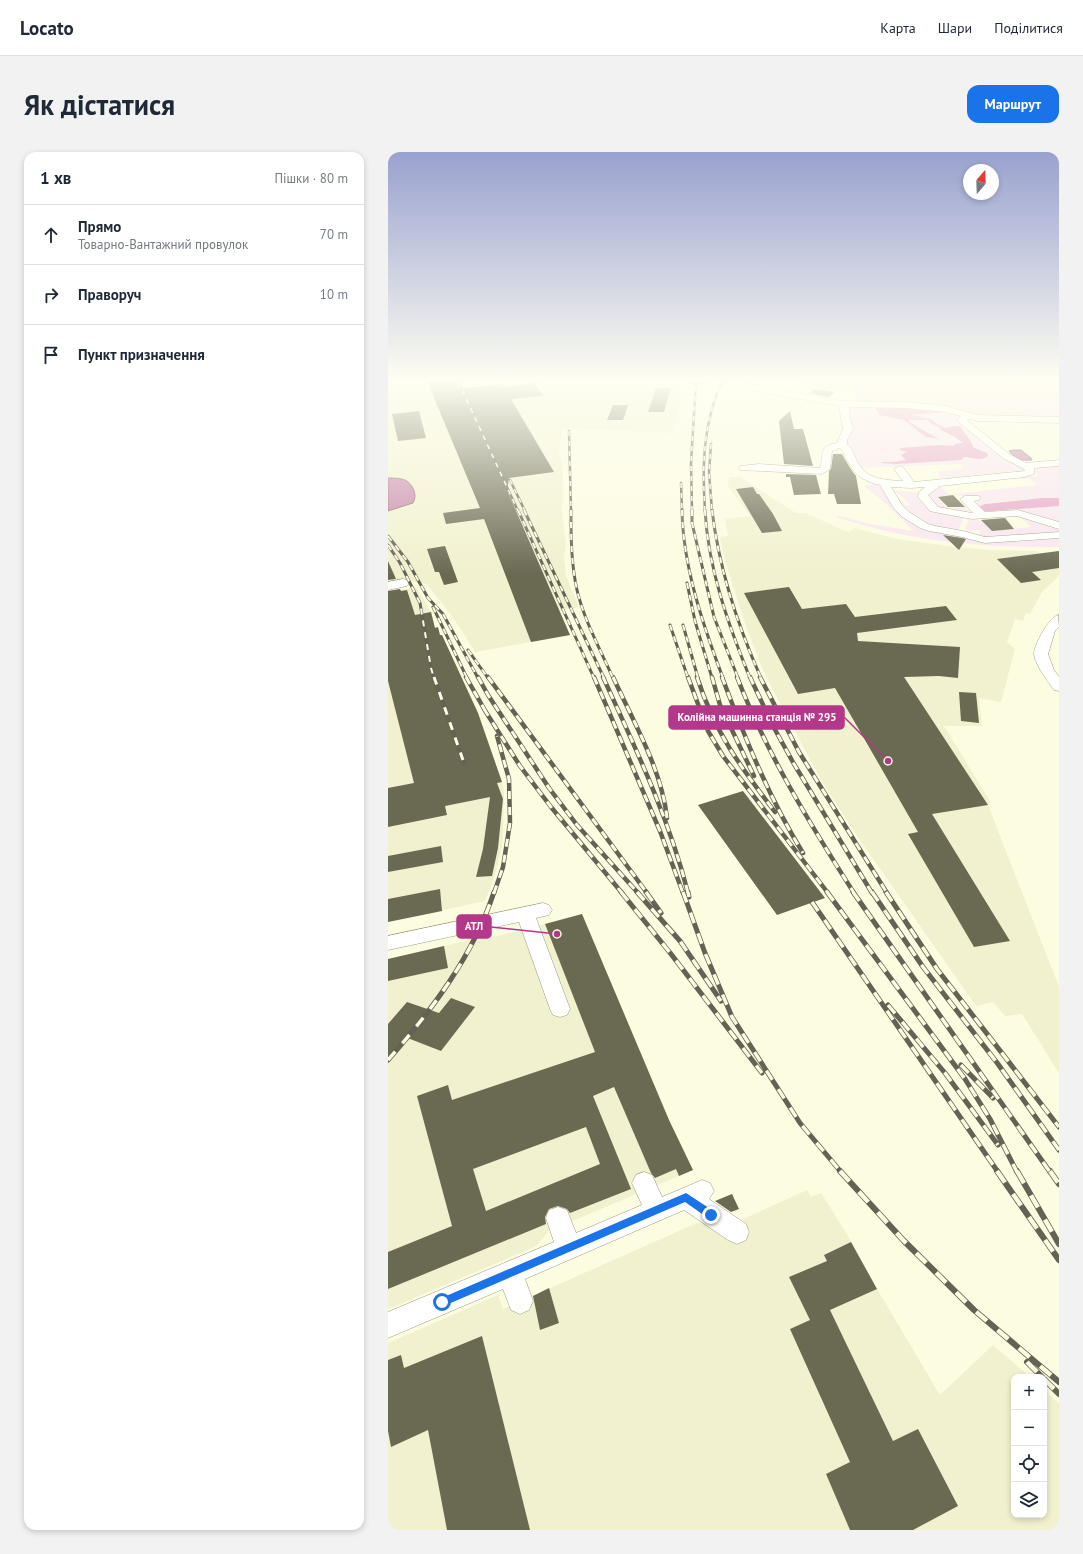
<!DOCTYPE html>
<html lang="uk">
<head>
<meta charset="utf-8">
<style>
  :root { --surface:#fff; --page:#f2f2f3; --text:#1f2937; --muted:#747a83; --line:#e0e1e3; --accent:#1a73e8 }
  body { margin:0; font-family:"PT Sans",sans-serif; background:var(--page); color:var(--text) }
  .controls { position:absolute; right:12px; bottom:12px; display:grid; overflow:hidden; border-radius:8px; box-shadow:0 2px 6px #0003 }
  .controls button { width:36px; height:36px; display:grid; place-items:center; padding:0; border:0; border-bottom:1px solid var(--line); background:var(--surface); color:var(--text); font:20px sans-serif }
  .compass { position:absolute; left:575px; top:12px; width:36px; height:36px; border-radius:50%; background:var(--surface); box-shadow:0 2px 6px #0003; rotate:19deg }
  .stop { position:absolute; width:12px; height:12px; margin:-9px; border:3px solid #1a73e8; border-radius:50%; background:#fff }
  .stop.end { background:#1a73e8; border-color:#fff; box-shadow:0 1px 4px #0008 }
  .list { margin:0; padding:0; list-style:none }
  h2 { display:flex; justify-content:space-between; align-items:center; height:52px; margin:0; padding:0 16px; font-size:17px }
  h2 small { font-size:13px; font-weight:400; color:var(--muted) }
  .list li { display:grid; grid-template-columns:26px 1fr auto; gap:12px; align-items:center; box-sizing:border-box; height:60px; padding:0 16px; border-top:1px solid var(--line) }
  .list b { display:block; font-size:15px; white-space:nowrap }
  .list p { margin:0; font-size:13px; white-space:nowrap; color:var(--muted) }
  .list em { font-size:13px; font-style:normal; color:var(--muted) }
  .icon { flex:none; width:22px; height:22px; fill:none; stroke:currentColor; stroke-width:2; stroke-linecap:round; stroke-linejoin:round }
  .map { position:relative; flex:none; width:671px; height:1378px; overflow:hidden; border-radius:12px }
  header { display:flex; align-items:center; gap:24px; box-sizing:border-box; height:56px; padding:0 20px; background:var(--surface); border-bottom:1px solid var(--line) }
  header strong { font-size:19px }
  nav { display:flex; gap:22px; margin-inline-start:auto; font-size:14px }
  .intro { display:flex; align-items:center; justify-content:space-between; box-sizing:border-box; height:96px; padding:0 24px }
  h1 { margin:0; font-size:28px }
  .button { padding:10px 18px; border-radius:12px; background:var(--accent); color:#fff; font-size:14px; font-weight:700 }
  main { display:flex; gap:24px; padding:0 24px }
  aside { flex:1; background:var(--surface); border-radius:12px; box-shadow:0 2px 6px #0003 }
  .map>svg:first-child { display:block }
  .built { fill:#f1f1cf }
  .green { fill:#f9e5f0 }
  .forest { fill:#e5a2c8 }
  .water { fill:#c484a9; stroke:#93667d }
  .building { fill:#6a6952; fill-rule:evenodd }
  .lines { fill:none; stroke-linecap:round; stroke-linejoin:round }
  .minor-casing { stroke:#98987f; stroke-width:1 }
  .path { stroke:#b0af9a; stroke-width:1.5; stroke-dasharray:2 1; stroke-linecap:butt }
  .minor { fill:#fff; fill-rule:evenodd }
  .rail-far4-casing { stroke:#636254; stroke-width:2.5 }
  .rail-far3-casing { stroke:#636254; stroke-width:3 }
  .rail-far2-casing { stroke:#636254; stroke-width:4.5 }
  .rail-far1-casing { stroke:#636254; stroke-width:5 }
  .rail-casing { stroke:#636254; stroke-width:6 }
  .rail-far4 { stroke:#fcfce1; stroke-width:1.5; stroke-dasharray:5; stroke-linecap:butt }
  .rail-far3 { stroke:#fcfce1; stroke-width:2; stroke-dasharray:6; stroke-linecap:butt }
  .rail-far2 { stroke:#fcfce1; stroke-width:3; stroke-dasharray:8; stroke-linecap:butt }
  .rail-far1 { stroke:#fcfce1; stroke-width:3.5; stroke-dasharray:11; stroke-linecap:butt }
  .rail { stroke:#fcfce1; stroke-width:4.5; stroke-dasharray:14; stroke-linecap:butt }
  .route { fill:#1a73e8 }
  .leader { fill:none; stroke:#b3388a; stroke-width:1.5 }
  .callout-dot { fill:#b3388a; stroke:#fcfce1; stroke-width:1.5 }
  .callout { fill:#b3388a; stroke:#b3388a; stroke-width:1.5 }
  .callout-label { font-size:11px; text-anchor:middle; font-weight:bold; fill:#fff }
</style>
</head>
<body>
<header>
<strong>Locato</strong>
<nav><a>Карта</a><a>Шари</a><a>Поділитися</a></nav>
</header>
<div class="intro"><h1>Як дістатися</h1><a class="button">Маршрут</a></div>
<main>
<aside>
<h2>1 хв<small>Пішки · 80 m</small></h2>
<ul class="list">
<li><svg class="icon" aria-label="ahead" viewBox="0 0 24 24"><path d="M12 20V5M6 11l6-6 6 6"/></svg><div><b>Прямо</b><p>Товарно-Вантажний провулок</p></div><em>70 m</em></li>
<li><svg class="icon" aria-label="right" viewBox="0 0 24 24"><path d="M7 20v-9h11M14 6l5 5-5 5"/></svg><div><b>Праворуч</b></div><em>10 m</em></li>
<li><svg class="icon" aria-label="arrive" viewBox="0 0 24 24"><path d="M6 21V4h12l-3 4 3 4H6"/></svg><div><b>Пункт призначення</b></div></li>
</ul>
</aside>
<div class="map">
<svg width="671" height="1378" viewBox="0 0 671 1378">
  <rect width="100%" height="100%" fill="#fcfce1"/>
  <path class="built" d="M32,229H112L296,233L285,281L176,276L174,279L171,301L174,310L175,323L174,362L178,392L176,406L178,424L191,455L172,459L182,483L87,500L66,467L39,432L8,427L0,428V233Z
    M341,325H352L408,361H417L460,380L467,376L509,387L567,395L604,398L649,399L652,402L671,399V424L654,440L642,462L638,461L635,469L627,467L619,490L627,497L613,550L591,546L594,574H556L602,649L600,653L671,835V921L634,862L617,864L605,850L588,854L465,678L435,631L392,552L374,516L358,474L337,409L332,385L340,384L337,367L362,364L340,334Z
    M28,435L43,460L47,475H50L52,483H54L90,561L114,630L116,639L115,682L114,695L106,726L97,749L0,770V441Z
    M194,762L281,968L305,1018L161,1079L149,1093L142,1097L0,1157V807L78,789L84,781L100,786L130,779Z
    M419,1038L423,1045L433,1041L460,1084L489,1137L552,1243L605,1193L642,1225H626V1363H656V1238L671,1251V1378H0V1191L110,1143L115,1157L309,1071L359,1075L355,1067Z"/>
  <path class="green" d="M413,229H671V268H571L635,316L638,318L637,320L630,322L628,319L581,323L582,326L562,328L558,325L552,326L550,320L575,316L572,312L470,316L457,290L460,256L469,251L468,240L411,232Z
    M671,312V346C657,346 598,348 590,355L584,349L592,348L587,344L576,345L566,342L649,333L641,326L633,327L630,324H651L647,320L648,317L654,314Z
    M487,331L492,333L521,368L596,390L671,385V395C595,396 520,389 448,365L452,364L482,372L525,379L499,353L476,334Z
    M552,334L561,343L549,345L560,357L577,355L584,362L549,356L537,345Z
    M508,338L531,341L533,347L574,366L575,367L570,379L547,376L514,357L509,348H513L518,354L522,353L514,344L507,340Z
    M671,354V372L635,360L630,357Z
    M631,363L671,376V381L598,387L588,383L593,381L591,378L579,379L577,376L581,368C592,365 596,372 604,379L643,375Z"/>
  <path class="forest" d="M491,253L559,260L524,263L543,267L549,272L558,276L566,274H572L582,288L586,296L599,301L600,304C593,310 584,305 576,305L573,308L508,312L494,311V310H505L518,308L513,303L519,300L512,298V296L553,293L566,294L567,292L575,291L567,285L553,278L551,275L545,273L539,268H521V270L551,287L538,285L516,268L491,263L487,255Z
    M654,346H671V354L604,359H595L590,355L597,352Z"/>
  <path class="water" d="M625,298H633L643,306L644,308C634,309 627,307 621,299Z
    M0,326C5,326 12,326 17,328C25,332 30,343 25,351L0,359Z"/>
  <path class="building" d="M39,229H67L71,237L114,232L115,235L147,231L155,244L123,247L166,320L121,326L119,338L182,483L143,490L96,367L58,372L55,361L92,356Z
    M268,236H283L276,260H260Z
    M426,237L447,240L441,245L421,241Z
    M225,253H240L235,268H219Z
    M31,259L38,286L10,289L4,262Z
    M402,259L406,277H415L425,314L396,312L391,269Z
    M445,302H454L462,316L468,324L473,352H449L446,342H440L441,319L443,317Z
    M398,322L428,323L433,342L406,343L402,325H398Z
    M365,335L369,342H371L385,362L394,379L374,381L348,337Z
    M565,343L577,355H560L550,345Z
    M617,366L626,377L604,379L593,368Z
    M555,383L574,386L578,387L571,398Z
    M57,394L70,430L56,433L51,420H47L39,397Z
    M671,399V416L644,420L653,428L633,431L609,407Z
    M0,409L8,427L0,428Z
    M401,435L414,457L458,452L467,465L558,454L569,468L469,481L470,489L572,495L570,526L551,524L516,525L600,653L544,662L622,789L586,795L520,682L530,680L447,536L410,542L356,441Z
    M12,437L13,439L19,438L27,463L43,460L47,476L50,475L52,483H54L90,561L114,630L109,631L115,647L110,696L104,724L88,725L95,697L102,645L57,654L59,663L0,675V636L26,631L0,529V439Z
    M571,540L588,541L591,571L573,569Z
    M355,639L437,746L389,763L310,653Z
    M53,694L55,710L0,720V704Z
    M52,737L54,759L0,770V747Z
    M194,762L281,968L305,1018L291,1024L288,1017L267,1026L263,1021L226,935L205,944L243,1037L182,1061L179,1057L170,1054L161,1057L157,1065L158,1072L0,1137V1100L64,1074L29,944L60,933L64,948L207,900L157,772ZM198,975L212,1012L98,1059L85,1017Z
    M56,794L60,816L0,829V807Z
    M63,846L87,855L53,899L17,885L0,907V872L19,850L51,861Z
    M344,1042L351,1057L343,1060L327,1049Z
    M463,1090L489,1137L442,1158L505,1289L530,1277L570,1354L525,1378H462L438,1322L462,1310L402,1177L422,1168L401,1125L439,1109L436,1103Z
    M161,1136L171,1171L152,1178L145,1144Z
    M94,1184L142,1378H59L40,1278L3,1295L0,1279V1208L13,1203L16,1216Z"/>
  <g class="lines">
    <defs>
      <path id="minor" d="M0,229H14L10,232L0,233Z
        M153,229H161L159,233H153Z
        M240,229H292L288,232H244Z
        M354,231L454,249L518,250L558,254L590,263L671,265V271L590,269L582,267L579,268L621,302L638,311L671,308V314L646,316V322L637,325L552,334L540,343L550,355L584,361H585L572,347L577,344H591L592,346L591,348L586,349L597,360L630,358L671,370V377L629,364L584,367L546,360L542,359L530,345L531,340L537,335L523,336L503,335L514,353L521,360L540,372L547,374L575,379L597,385L671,380V386L597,391L574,385L541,379L532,376L513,364L505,355L492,333C478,330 467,324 460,310C457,305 456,300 452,296L444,299L442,317L434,322L352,318L351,316L352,314L371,312L432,316C437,301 429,295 449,291L455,277L451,254L351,236L350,234L351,232ZM461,255L518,256L557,260L573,264L569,267L573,272L615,306L636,317L637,319L526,330L515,315L511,314L506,317L515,329C498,328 480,328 470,311C466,304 465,297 459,292V288L465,277L462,267Z
        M15,427L19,428L21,431L19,434L0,438V430Z
        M670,463L671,475L667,479L660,502L666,518L671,525V539L666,538C660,529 647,513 646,502C646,493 661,465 670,463Z
        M155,751L161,753L164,758L161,763L148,766L182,857L179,863L172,865L165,863L162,857L131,770L0,798V784Z
        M256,1020L264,1023L274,1045L314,1028L322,1031L326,1039L321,1047L358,1072L361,1080L358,1088L349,1092L340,1088L296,1058L137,1127L145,1149L141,1158L132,1162L123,1158L115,1137L0,1186V1160L166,1090L158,1066L161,1058L170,1055L179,1058L188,1081L254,1053L244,1031L248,1023Z"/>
    </defs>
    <use href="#minor" class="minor-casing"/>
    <path class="path" d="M323,229L324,233
      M297,231L344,234"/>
    <use href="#minor" class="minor"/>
    <defs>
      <path id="rail-far4" d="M70,229L130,359
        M181,279L183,359
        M323,292L321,320L324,359
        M122,328L137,359
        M293,331L294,359
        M304,359L303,311L308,229
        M317,359C314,314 315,271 334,229"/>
      <path id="rail-far3" d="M130,358L206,526
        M136,358L216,526
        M183,358C183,385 183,411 189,438C196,468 212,497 225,526
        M294,358C295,415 315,473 335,526
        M304,358V371L326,465L350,526
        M317,358C320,416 340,472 362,526
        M324,358C331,417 349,472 373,526
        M0,384L20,410L40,446L55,462L90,526
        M0,393L12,411L32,451L43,516L46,526
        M299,431L307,469L324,526
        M45,455L79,526
        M282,473L300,526
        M295,473L310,526
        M80,498L100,526"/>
      <path id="rail-far2" d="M46,525L76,611
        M78,525L99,562
        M90,525L100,543L161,636L189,673L250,741
        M100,525L259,741
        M206,525L272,679L295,741
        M215,525C247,595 281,666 300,741
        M225,525C245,569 274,618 279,666
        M300,525L320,579L335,604L440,741
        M309,525C327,581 352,614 387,660
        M324,525L332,553L366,624
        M334,525C357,586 381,646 415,701
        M349,525C379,602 422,672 466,741
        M362,525L385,574L406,612L484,741
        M372,525L411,600L499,741
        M96,557L132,614L163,655L234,741
        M106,741L115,715L122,671L121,627L109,584"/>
      <path id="rail-far1" d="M233,740L283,802L374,921
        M249,740L292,789L333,849
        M258,740L273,761
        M295,740L317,801L344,865L412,971L453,1020
        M300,740L301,745
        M439,740L577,927L602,967L629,1020
        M465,740L662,1020
        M484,740L535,815L610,912L671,998
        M498,740L549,817L671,975
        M424,750L610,1020
        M500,853L557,921L610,993
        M0,908C44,858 85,804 106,740
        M573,913L605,946"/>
      <path id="rail" d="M452,1019L516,1089L586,1158L671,1230
        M609,1019L671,1108
        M629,1019L671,1092
        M662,1019L671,1032
        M639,1210L654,1225
        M656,1227L671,1242"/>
    </defs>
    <use href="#rail-far4" class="rail-far4-casing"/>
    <use href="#rail-far3" class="rail-far3-casing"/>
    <use href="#rail-far2" class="rail-far2-casing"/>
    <use href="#rail-far1" class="rail-far1-casing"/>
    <use href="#rail" class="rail-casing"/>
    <use href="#rail-far4" class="rail-far4"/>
    <use href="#rail-far3" class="rail-far3"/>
    <use href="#rail-far2" class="rail-far2"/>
    <use href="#rail-far1" class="rail-far1"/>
    <use href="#rail" class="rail"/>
  </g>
  <linearGradient id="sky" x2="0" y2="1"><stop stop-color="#99a1cf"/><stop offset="0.54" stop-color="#fefef2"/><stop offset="1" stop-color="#fefef2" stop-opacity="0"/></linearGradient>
  <rect width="671" height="422" fill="url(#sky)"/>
  <path class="route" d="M298,1041L327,1060L328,1063L327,1066L323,1067L320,1066L297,1050L58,1153L54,1155L51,1153L49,1150L51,1147Z"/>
  <path class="leader" d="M500 609L456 565M169 782L103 775"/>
  <g class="callout-dot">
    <circle cx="500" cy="609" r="4"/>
    <circle cx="169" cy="782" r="4"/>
  </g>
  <g class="callout">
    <rect x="281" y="554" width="175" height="23" rx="4"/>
    <rect x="69" y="763" width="34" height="23" rx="4"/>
  </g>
  <g class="callout-label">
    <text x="369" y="569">Колійна машинна станція № 295</text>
    <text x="86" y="778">АТЛ</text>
  </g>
</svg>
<div class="controls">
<button>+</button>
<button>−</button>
<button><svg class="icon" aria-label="locate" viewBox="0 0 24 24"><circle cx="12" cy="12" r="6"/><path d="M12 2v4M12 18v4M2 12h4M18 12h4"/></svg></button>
<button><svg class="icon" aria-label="layers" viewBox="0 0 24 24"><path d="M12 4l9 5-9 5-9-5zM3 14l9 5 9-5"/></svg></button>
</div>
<svg class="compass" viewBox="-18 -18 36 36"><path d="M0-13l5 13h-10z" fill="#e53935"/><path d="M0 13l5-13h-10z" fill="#747a83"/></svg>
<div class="stop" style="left:54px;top:1150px"></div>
<div class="stop end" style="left:323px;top:1063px"></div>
</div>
</main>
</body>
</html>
